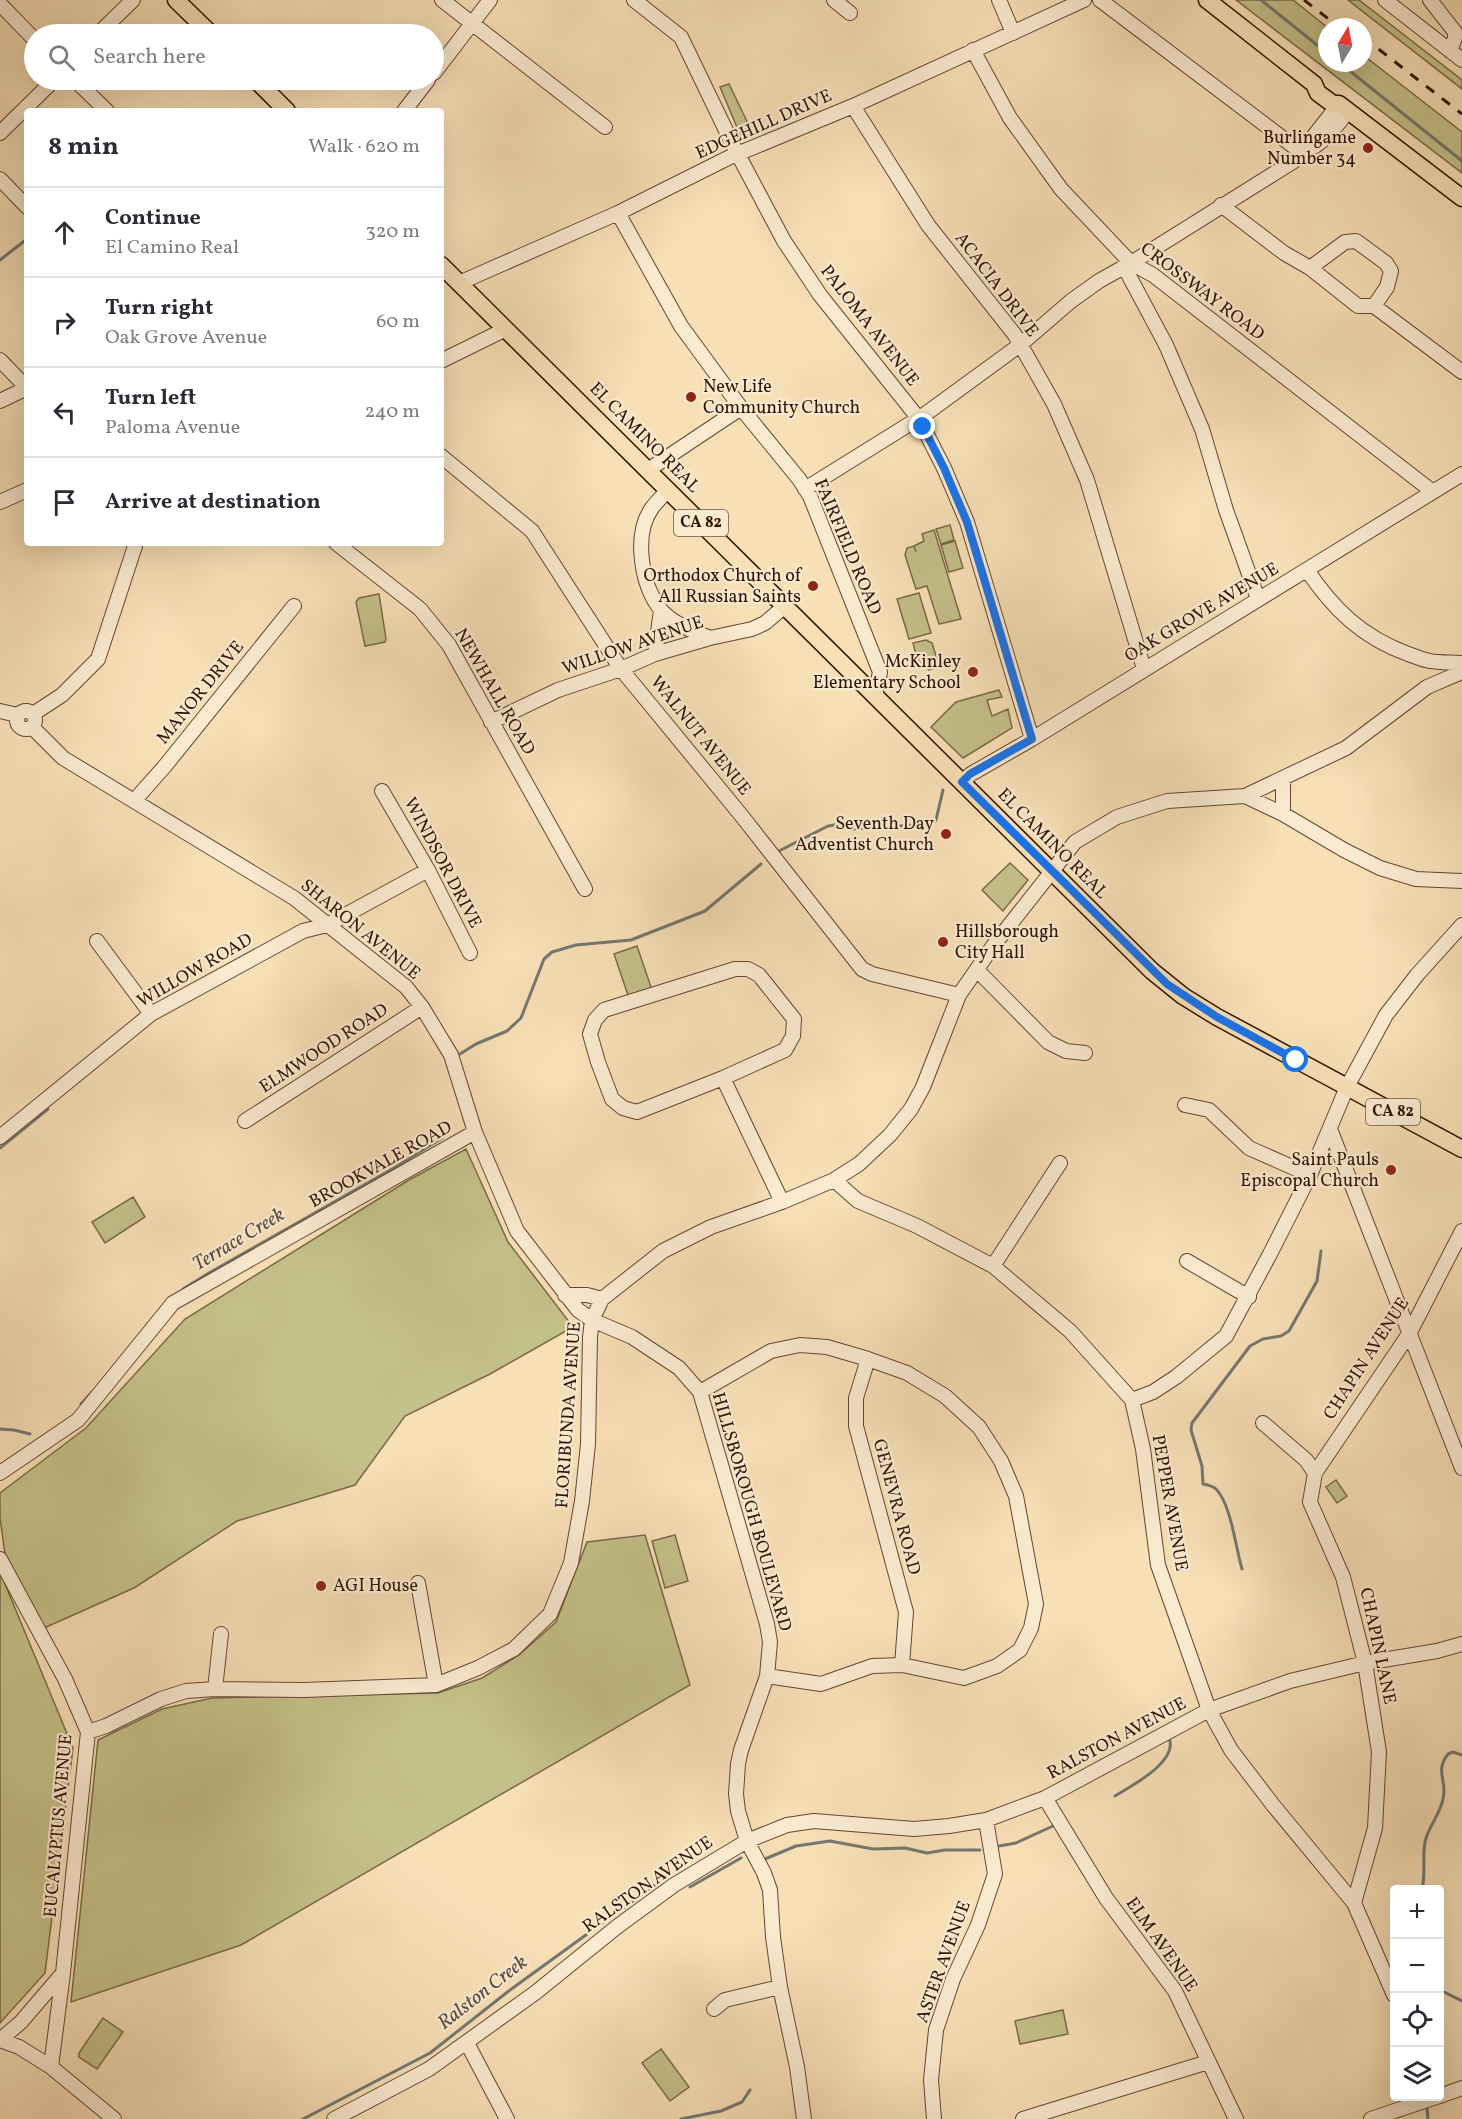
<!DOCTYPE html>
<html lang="en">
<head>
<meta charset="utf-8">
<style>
  :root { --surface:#fff; --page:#f7f7f7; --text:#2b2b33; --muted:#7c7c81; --line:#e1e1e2 }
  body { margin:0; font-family:Vollkorn,serif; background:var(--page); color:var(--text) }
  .controls { position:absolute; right:18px; bottom:18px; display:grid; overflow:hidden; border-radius:6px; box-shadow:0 6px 24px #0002 }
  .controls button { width:54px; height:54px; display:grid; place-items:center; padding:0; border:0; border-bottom:2px solid var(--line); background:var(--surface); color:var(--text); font:30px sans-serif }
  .compass { position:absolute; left:1318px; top:18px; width:54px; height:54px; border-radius:50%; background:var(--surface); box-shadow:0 6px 24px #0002; rotate:10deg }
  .stop { position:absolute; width:18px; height:18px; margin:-14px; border:4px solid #1a73e8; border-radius:50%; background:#fff }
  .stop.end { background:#1a73e8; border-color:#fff; box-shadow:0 2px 6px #0008 }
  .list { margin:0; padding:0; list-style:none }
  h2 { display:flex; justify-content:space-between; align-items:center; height:78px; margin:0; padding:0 24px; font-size:26px }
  h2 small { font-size:20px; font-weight:400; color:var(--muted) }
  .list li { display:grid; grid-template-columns:39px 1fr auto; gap:18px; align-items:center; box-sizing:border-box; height:90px; padding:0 24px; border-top:2px solid var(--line) }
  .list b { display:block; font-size:22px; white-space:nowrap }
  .list p { margin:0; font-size:20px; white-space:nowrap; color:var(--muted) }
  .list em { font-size:20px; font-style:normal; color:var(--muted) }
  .icon { flex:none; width:33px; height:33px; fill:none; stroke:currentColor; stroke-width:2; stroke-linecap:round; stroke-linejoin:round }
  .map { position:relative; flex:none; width:1462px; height:2119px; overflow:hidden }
  .search { position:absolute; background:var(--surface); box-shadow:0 6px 24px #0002; left:24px; top:24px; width:420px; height:66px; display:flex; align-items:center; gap:15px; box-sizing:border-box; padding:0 21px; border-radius:33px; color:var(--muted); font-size:22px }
  .panel { position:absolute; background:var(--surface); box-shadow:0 6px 24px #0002; left:24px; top:108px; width:420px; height:438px; border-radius:6px }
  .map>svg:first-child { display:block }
  .green { fill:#c4c089; stroke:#7a6a46; stroke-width:1.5 }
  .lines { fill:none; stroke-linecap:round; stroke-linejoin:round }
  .stream { stroke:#747770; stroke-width:3 }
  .minor-casing { stroke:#624630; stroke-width:16 }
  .major-casing { stroke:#311303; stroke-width:19 }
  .minor { stroke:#faead0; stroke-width:14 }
  .major { stroke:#f7dfb6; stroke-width:16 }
  .rail { stroke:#311303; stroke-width:3; stroke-dasharray:10 10; stroke-linecap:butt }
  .route { stroke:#1a73e8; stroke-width:8 }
  .poi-dot { fill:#8f2418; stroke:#faead0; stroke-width:2 }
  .labels { text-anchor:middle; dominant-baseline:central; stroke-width:4.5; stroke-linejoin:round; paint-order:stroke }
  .shield { fill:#faead0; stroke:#6d5440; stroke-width:1.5 }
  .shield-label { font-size:16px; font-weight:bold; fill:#311303 }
  .street-label { font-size:18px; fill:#311303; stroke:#faead0 }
  .poi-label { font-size:18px; fill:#311303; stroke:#faead0; text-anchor:end }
  .water-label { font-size:20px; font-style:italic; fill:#584d42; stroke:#faead0 }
</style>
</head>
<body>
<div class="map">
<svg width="1462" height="2119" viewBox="0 0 1462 2119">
  <rect width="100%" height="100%" fill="#f7dfb6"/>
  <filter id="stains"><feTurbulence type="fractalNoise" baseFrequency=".00333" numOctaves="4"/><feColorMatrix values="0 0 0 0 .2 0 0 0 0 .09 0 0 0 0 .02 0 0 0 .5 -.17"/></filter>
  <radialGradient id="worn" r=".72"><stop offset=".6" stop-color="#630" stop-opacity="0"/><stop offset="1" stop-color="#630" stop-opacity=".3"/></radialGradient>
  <path class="green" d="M1236,0H1293L1327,27V63H1363V55L1462,132V173Z
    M1348,0H1359L1462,80V89Z
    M729,84L753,134L745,139H742L720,87Z
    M950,525L954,540L941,544L936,529Z
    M934,530L961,619L939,624L927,586L916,589L905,555L907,548L914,546L916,552L914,546L924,541L922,534Z
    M955,541L963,568L949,572L941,545Z
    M919,593L931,633L909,639L897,599Z
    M379,594L386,639L385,642L365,646L356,602L359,598Z
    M926,640L932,643L938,662L935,668L929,670L924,666L919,667L913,643Z
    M999,690L1002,697L987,700L992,716L1008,709L1012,728L963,758L931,727L956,702Z
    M1010,863L1028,880L1003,911L982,890Z
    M637,946L652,990L629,998L614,954Z
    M466,1149L508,1242L573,1327L490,1374L405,1416L355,1485L237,1521L134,1588L44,1628L5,1554L0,1518V1493L86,1428L185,1319L409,1180Z
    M133,1197L145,1217L105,1243L92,1222Z
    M1336,1480L1347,1496L1337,1503L1326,1487Z
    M645,1535L690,1685L241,1945L71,2002L98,1740L162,1709L212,1698L438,1693L482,1678L519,1655L556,1622L587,1542Z
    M675,1535L688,1581L665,1588L652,1541Z
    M0,1572L73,1748L45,1973L0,2023Z
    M1063,2010L1068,2034L1020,2044L1015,2021Z
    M103,2018L123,2032L97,2069L79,2057V2053Z
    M661,2049L689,2087L670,2101L642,2063Z"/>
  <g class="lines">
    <path class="stream" d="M1261,0L1327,53
      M1340,63L1462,161
      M0,260L27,239
      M779,851L828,826L840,824L852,829L931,824L936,820L943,790
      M460,1054L476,1044L507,1031L521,1018L544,959L552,952L576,945L631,940L705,911L761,864
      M0,1148L48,1109
      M183,1289L209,1273L394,1168L442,1138
      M81,1404L92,1392
      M0,1429L14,1430L30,1434
      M1242,1569C1236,1549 1231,1504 1216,1489C1213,1486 1208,1485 1203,1484L1202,1466L1191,1430L1192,1423L1250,1346L1263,1339L1281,1336L1289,1331L1317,1281L1321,1251
      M1115,1796C1131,1786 1182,1760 1168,1736
      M999,1846L1016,1843L1053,1826
      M765,1859L796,1846L830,1841L873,1849L905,1848L927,1853L945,1850H980
      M690,1887L741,1858
      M1422,1890C1426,1874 1422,1858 1425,1842C1428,1827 1440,1815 1443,1799C1448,1781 1434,1772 1448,1754L1453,1752L1462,1755
      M1440,1990L1462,2001
      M1427,2108L1428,2119
      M303,2119L430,2053L510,1990L670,1874
      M681,2119L721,2111L742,2102L750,2090"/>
    <defs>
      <path id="minor" d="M442,0L605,127
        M634,0L681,37L733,145L784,241L820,295L919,419L944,468L967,522L1032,739
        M834,0L850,13
        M999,0L1013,33
        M1100,0L1301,152
        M1385,0L1462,60
        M1430,0L1455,32V38L1450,51
        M0,4L34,39
        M98,34L133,0
        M973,50L1010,118L1061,189L1131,263L1153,275L1433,492
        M434,73L490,0
        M75,80L107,111
        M853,106L928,225L1015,335L1054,404L1087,480L1144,669
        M404,111L428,80
        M0,133L54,80
        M1303,152C1323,145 1336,127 1348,111
        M0,179L27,207
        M1221,205L1284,253L1310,268L1358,306H1374
        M618,213L681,326L741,408L799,479L810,496L880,672L875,696
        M1131,263L1128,274L1166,345L1202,429L1226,510L1258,599
        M1310,268L1345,242L1356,241L1386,263L1391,271L1387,287L1374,306
        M459,283L618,213L730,157L853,106L1084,0
        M1374,306L1462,372
        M0,360L27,388
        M441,361L506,329
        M0,401L27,388
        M441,456L532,531L621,669L741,815L862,969L872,974L959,995
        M648,470L741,408
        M805,489L924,415L1020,345L1071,301L1099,281L1131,263L1294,161L1339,104
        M668,490C663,496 657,501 652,508C633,534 641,585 661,610C673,624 693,631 710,638
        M0,502L27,490
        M336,543L420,609L449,645L585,889
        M1307,570C1334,610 1362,637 1408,654C1415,656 1422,660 1430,661C1440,663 1451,662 1462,663
        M655,654L661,610
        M17 720a9 9 0 1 1 18 0a9 9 0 1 1-18 0Z
        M0,711L18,715
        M33,714L62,695L98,659L136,543
        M491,722L558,690L621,669L655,654L710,638L752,629L765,623L785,606
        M32,727L63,758L294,898L406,987L422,1007L451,1055L475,1132L517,1231L578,1310L592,1320L632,1337L679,1368L700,1392L767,1624L770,1642L767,1676L741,1750L738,1764L736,1794L738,1811L747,1841L764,1873L770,1890L773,1937L780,1987L797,2067L804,2119
        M962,782L971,774L1032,739L1462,474
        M382,791L428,870L470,953
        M1245,796L1283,814L1344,850L1380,868L1416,879L1462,881
        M134,801L165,766L294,606
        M1283,814V780
        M97,941L151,1014
        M735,969H748L759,975L794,1019L793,1036L785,1050L723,1078L637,1112L623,1108L612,1099L598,1062L590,1034L595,1020L604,1010Z
        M977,970L1048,1042L1066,1051L1085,1053
        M723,1078L782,1202
        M1185,1105L1209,1110L1249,1148L1310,1175
        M245,1121L422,1007
        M1330,1129L1462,1468
        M0,1137L151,1014L303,931L327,925L428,870
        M834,1180L858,1201L917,1226L993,1266L1070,1331L1132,1400L1143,1449L1158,1565L1209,1710L1231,1750L1273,1805L1354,1903L1394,1995
        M1187,1261L1249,1297
        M993,1266L1060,1163
        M565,1295H587L602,1299
        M868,1359L856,1398V1426L906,1612L902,1665
        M700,1392L771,1351L800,1345L827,1347L868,1359L907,1373L945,1396L979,1427L1001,1461L1016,1496L1036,1604L1031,1628L1020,1650L997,1666L964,1678L902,1665L872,1666L821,1684L767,1676
        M1132,1400L1153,1392L1176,1377L1226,1336L1270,1254L1310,1175L1347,1087L1386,1015L1417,975L1462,925
        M1263,1423L1306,1460L1315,1473L1310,1502L1343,1577L1365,1663L1379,1752L1375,1828L1354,1903
        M0,1473L78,1420L173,1303L475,1132
        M1315,1473L1409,1334L1462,1231
        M0,1559L65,1679L88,1732L63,1973L51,2067L114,2119
        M418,1583L436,1685
        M215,1689L221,1634
        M88,1732L106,1726L161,1699L186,1691L215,1689L304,1690L436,1685L478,1668L514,1649L550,1614L571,1563L582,1501L588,1444L590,1337L592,1320L602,1299L663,1251L711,1227L782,1202L834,1180L859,1164L890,1135L911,1109L923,1087L959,995L993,946L1075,842L1117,817L1167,801L1245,796L1346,748L1427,687L1462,672
        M1045,1798L1106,1898L1175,1991L1236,2119
        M714,2009L725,2000L780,1987
        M0,2040L21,2022L63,1973
        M0,2040L19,2047L51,2067
        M467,2043L507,2119
        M1440,2096L1462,2088
        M334,2119L429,2069L535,1993L618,1926L674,1885L747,1841L787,1825L814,1821L914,1829L949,1826L986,1820L1045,1798L1209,1710L1290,1681L1365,1663L1437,1651L1462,1644
        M934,2119L931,2080L936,2030L953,1979L978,1925L995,1874L986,1820
        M1023,2119L1208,2062
        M1371,2119L1439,2096"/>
      <path id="major" d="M176,0L211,34
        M1207,0L1314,84L1318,93L1333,104H1339L1462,198
        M256,80L287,111
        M441,265L1152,971L1183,996L1217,1017L1462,1149"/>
    </defs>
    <use href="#minor" class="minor-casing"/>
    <use href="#major" class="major-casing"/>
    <use href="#minor" class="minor"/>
    <use href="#major" class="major"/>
    <path class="rail" d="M1304,0L1339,27
      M1363,37L1462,114"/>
  </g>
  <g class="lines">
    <path class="route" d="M923,427L944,468L967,522L1032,739L970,774L962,782L1167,984L1217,1017L1296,1060"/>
  </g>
  <g class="poi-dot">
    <circle cx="1368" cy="148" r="6"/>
    <circle cx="691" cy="397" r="6"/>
    <circle cx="813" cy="586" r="6"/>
    <circle cx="973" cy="672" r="6"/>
    <circle cx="946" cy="834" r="6"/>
    <circle cx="943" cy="942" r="6"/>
    <circle cx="1391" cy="1170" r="6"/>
    <circle cx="321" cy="1586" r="6"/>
  </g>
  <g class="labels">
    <g class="shield">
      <rect x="674" y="510" width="54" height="26" rx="4.5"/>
      <rect x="1366" y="1099" width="54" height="26" rx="4.5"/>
    </g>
    <g class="shield-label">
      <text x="701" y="523">CA 82</text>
      <text x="1393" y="1112">CA 82</text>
    </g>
    <g class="street-label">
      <text transform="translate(764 125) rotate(-24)">EDGEHILL DRIVE</text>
      <text transform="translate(996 285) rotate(53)">ACACIA DRIVE</text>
      <text transform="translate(1202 292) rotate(37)">CROSSWAY ROAD</text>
      <text transform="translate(869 326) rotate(52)">PALOMA AVENUE</text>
      <text transform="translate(644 438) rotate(45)">EL CAMINO REAL</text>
      <text transform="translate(847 547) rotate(67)">FAIRFIELD ROAD</text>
      <text transform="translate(1202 613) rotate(-31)">OAK GROVE AVENUE</text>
      <text transform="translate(633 646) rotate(-19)">WILLOW AVENUE</text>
      <text transform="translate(494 692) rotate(60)">NEWHALL ROAD</text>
      <text transform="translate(201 693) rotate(-51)">MANOR DRIVE</text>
      <text transform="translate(700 736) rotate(51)">WALNUT AVENUE</text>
      <text transform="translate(1052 844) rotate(45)">EL CAMINO REAL</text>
      <text transform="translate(442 863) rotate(62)">WINDSOR DRIVE</text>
      <text transform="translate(360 930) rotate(39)">SHARON AVENUE</text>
      <text transform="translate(195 971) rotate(-30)">WILLOW ROAD</text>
      <text transform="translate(324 1049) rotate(-33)">ELMWOOD ROAD</text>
      <text transform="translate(381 1165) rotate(-29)">BROOKVALE ROAD</text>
      <text transform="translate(1367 1359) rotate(-57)">CHAPIN AVENUE</text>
      <text transform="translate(569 1415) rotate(-86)">FLORIBUNDA AVENUE</text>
      <text transform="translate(1169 1503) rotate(80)">PEPPER AVENUE</text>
      <text transform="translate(896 1507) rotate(75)">GENEVRA ROAD</text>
      <text transform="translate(751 1512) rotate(74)">HILLSBOROUGH BOULEVARD</text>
      <text transform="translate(1377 1646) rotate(78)">CHAPIN LANE</text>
      <text transform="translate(1117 1739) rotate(-28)">RALSTON AVENUE</text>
      <text transform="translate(59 1826) rotate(-85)">EUCALYPTUS AVENUE</text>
      <text transform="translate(648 1885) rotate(-35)">RALSTON AVENUE</text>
      <text transform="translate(1161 1945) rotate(55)">ELM AVENUE</text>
      <text transform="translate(944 1962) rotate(-70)">ASTER AVENUE</text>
    </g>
    <g class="poi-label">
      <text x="1356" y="138">Burlingame<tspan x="1356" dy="21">Number 34</tspan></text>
      <text x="703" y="387" text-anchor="start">New Life<tspan x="703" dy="21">Community Church</tspan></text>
      <text x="801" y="576">Orthodox Church of<tspan x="801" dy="21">All Russian Saints</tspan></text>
      <text x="961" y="662">McKinley<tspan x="961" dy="21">Elementary School</tspan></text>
      <text x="934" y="824">Seventh Day<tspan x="934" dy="21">Adventist Church</tspan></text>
      <text x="955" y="932" text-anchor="start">Hillsborough<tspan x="955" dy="21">City Hall</tspan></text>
      <text x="1379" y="1160">Saint Pauls<tspan x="1379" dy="21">Episcopal Church</tspan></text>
      <text x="333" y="1586" text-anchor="start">AGI House</text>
    </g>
    <g class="water-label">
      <text transform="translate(239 1240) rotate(-31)">Terrace Creek</text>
      <text transform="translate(483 1993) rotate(-38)">Ralston Creek</text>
    </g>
  </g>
  <rect width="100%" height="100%" filter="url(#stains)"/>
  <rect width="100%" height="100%" fill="url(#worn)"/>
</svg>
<div class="controls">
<button>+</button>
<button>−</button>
<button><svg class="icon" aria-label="locate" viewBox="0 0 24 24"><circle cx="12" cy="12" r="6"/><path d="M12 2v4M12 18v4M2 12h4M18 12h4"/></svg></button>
<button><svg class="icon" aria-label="layers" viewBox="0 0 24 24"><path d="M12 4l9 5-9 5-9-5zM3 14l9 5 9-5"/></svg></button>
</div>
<svg class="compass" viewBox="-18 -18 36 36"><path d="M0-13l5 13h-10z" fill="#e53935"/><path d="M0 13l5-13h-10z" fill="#7c7c81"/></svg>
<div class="stop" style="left:1296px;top:1060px"></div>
<div class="stop end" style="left:923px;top:427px"></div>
<div class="search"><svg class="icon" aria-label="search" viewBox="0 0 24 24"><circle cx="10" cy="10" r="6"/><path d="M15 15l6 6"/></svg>Search here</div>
<section class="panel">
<h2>8 min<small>Walk · 620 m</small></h2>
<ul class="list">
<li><svg class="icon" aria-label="ahead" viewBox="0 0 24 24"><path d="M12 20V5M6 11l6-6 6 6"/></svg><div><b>Continue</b><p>El Camino Real</p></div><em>320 m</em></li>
<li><svg class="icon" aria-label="right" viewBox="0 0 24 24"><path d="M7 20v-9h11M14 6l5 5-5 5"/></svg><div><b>Turn right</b><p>Oak Grove Avenue</p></div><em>60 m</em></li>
<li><svg class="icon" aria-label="left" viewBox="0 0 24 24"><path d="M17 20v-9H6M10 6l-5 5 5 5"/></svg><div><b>Turn left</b><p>Paloma Avenue</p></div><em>240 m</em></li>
<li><svg class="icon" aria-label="arrive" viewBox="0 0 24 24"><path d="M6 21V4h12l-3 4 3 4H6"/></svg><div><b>Arrive at destination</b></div></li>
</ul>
</section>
</div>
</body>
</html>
